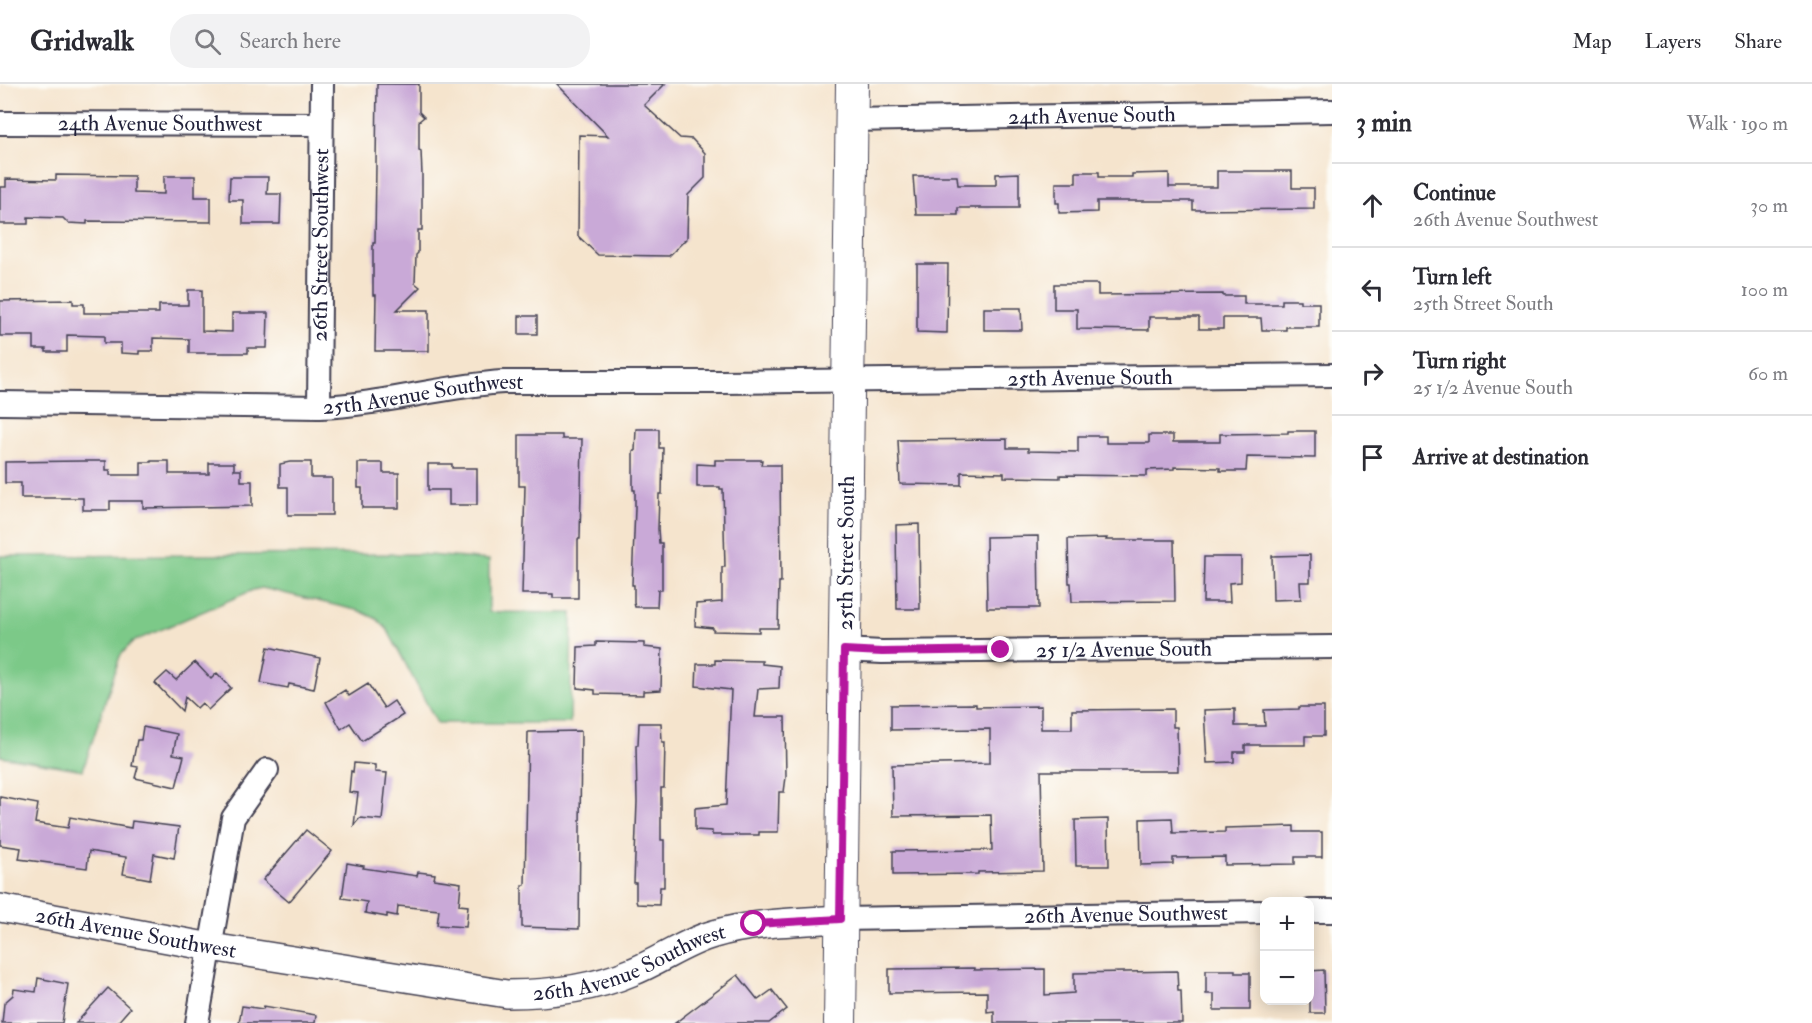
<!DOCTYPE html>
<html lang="en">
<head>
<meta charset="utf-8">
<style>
  :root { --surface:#fff; --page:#f2f2f3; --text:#2b2b33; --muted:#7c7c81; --line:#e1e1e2 }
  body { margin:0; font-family:"IM FELL Double Pica",serif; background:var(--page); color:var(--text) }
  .controls { position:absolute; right:18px; bottom:18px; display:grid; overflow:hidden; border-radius:12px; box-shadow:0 3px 15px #0003 }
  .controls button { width:54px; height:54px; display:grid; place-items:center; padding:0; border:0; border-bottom:2px solid var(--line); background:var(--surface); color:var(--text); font:30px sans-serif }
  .stop { position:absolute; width:18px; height:18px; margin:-14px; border:4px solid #b5179e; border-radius:50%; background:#fff }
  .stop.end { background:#b5179e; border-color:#fff; box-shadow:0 2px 6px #0008 }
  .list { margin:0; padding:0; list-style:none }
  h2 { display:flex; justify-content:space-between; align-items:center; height:78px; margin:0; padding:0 24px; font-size:26px }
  h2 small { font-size:20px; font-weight:400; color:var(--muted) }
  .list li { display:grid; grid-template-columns:39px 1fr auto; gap:18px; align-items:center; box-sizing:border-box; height:84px; padding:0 24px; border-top:2px solid var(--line) }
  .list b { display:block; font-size:22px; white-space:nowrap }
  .list p { margin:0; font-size:20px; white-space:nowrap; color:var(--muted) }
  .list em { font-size:20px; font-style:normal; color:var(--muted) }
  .icon { flex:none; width:33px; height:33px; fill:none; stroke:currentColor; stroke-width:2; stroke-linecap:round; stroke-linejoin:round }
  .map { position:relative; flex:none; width:1332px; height:939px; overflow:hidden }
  header { display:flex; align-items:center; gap:36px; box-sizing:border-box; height:84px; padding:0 30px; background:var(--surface); border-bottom:2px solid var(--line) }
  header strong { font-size:28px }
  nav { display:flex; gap:33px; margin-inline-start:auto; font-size:21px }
  .search { width:420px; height:54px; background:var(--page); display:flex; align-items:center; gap:15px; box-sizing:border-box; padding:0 21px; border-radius:24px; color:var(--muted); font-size:22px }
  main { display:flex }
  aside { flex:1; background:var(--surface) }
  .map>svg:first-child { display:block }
  .green { fill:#7cc988; stroke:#4f7662; stroke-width:1.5 }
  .building { fill:#c9a9d7 }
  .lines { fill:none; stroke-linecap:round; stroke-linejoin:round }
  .minor-casing { stroke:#423f51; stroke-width:26 }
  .tertiary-casing { stroke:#423f51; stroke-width:30 }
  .secondary-casing { stroke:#423f51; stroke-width:34 }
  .minor { stroke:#fff; stroke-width:22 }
  .tertiary { stroke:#fff; stroke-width:27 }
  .secondary { stroke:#fff; stroke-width:32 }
  .route { stroke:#b5179e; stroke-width:8 }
  .labels { text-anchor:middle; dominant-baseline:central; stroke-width:4.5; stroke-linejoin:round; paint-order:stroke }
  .street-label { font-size:22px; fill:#22223b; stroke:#fdfcf7 }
</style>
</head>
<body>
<header>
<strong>Gridwalk</strong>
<div class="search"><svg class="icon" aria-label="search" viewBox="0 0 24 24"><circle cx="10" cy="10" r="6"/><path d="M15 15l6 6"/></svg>Search here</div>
<nav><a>Map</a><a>Layers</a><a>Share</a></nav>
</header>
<main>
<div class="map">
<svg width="1332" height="939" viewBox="0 0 1332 939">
  <rect width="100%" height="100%" fill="#fdfcf7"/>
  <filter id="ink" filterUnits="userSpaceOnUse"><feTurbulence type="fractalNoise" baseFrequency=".0167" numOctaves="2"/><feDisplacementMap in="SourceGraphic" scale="12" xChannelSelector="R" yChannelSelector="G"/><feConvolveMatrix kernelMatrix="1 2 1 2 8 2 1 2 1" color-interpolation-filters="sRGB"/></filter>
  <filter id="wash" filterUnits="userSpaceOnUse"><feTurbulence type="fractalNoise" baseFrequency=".008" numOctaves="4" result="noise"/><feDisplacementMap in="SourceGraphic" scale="24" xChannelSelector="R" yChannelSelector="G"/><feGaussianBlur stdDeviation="1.35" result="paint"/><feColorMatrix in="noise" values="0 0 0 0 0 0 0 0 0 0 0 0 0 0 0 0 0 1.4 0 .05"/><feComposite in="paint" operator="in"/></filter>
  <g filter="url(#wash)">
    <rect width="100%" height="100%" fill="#f5e4cd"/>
    <path class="green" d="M417,470L489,476V528L572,529L570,639H437L387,545L377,535L360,527L262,504L253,506L132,558L120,572L83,686L0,672V472Z"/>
    <g id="blocks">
      <path class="building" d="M377,0H419V28L424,33L419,37V66L421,67L422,91V146H418V169L416,171L415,199L420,203L397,226H429V267H375L376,211H373V159H375Z
        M557,0H665L644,21L680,54L692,55L705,69V94L688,111L687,154L669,172L598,171L578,152L579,51L608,52Z
        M1217,87H1292V104H1314V125L1193,126V117H1097V128L1059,129V119H1056V99H1076V88H1099V93H1132V90L1169,89V103H1217Z
        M1019,89V124H958V131H916L913,92H957L958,101H996V90Z
        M56,91L134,92V109L164,110V92H195V113H211V138L87,137V140L68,139L63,134L28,133V140H0V103H6V95L56,96Z
        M230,93H268L267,110H281L280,140H243V116H229Z
        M917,180H948L947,249L917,248Z
        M1054,200H1098V211L1223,210V212H1244V220H1282V216H1300V219H1319V243H1286V246H1262L1261,234H1223V245H1199V233H1149V246L1077,245V225H1054Z
        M188,206H202V247L232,248V229H268L267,264H248V269H189V255L153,254V267H139V270L121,269V259H104V252L67,251V268H46V265H34V252H0V217L73,216V220H84V229H159V221H188Z
        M984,224H1021L1022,246H984Z
        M519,232H537V250H519Z
        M636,345H659V364H663L662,410H659L658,445L659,459H662V506H658L657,523H635L634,519V501H632L635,424V406H633V367H635Z
        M1288,347H1315V374L1247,373L1246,387H1220V384L1174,383V385L1147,386V392L1060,391V394L1004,393V389L961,388V401L900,400L898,356L1007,355V364H1028V367L1078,368V352H1106V359H1149V351H1173V358H1220V350L1288,349Z
        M519,351H562V355H582L580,455H578V514H553V510H522L525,402H519Z
        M715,376H762L761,381H780L781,498H779L778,544H759V548L713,547V544L695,542L696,520L722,518V483H725L723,405H720V403H697V380L715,381Z
        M83,377H106V386H110V391H141V378H151V377H169V390H209V379H234V386H241V397H252V422L143,424V417H110V426H83V414H21V399H5V378Z
        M290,378H311V394H332V431H288V403H280V380Z
        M358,379H383V389H399V424H362V404H358Z
        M428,380H452V384H477V421H449V406H428Z
        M919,440L920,525H897L896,441Z
        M1038,452L1039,524H987L986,453Z
        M1107,454L1106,456H1174L1175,517L1072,518L1071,499H1069L1068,455Z
        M1310,471V498H1300L1301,515L1273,516L1272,472Z
        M1204,473H1241V498L1229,499L1230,518H1203Z
        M596,558L644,559V563L662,565L661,606L643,607V611L595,610V606L577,604L578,563L596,562Z
        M268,563L320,574L314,605L289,600L288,604L261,599Z
        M715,576L762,577V580L780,582L779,604L758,605L755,633H785L786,693L784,708H779L778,748H759V751H712V747L695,746V724L726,721L731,606L696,602L697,580H715Z
        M195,578L211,595L217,589L231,604L208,626L202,619L197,624L185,613L182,627L155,599L167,588L176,596Z
        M368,600L384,624L394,617L403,631L362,657L350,639L341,645L326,618L345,606L349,612Z
        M976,620V623L1041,622V645H1072V626L1173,625V643H1177L1178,687H1041L1043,787L978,788V790L893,791V767L992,766L991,731L893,732L892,681L990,679V645L891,646V621Z
        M1299,623H1324V652H1305V661H1245V668H1234V678L1207,679L1204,626L1235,625V642H1265L1264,626L1299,625Z
        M639,639H661L662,658H665L664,704H661V756H664V803H660L659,821L637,820L636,817V799H634L637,718L636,661H638Z
        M143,643L177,650L173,670L184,672L176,703L135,694L138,683L132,682L137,656H141Z
        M581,647L579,845L522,843V801H525L528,648Z
        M354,679L375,681V688L387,689L382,736L360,734L354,741L358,709L349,708L351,687L353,688Z
        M0,713L38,720L35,739L68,744L70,733L131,744L132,737L179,743L174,774L154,770L150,795L123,790L126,773L89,767L87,784L19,775L21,764L0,761Z
        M1172,734L1173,749L1225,748V744L1294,742V748H1322V773H1295V780L1225,781V773L1173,774V780L1141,781L1140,735Z
        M1108,735L1109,782H1076L1075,736Z
        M306,746L332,767L289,818L263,796Z
        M347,779L364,782L363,784L417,792L418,788L435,790L434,795L461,799L459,821L468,822L466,843L437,841L439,826L398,822L397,832L387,830V833L365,829L367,818L342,814Z
        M974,884V886L1045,885V911L1074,909V889L1177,887L1178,907H1181L1182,939H994V927L987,928V908L889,909V885Z
        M1206,886H1235V889H1250V926H1214V910H1206Z
        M1324,886L1325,929H1310V887Z
        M738,891L758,916L772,906L787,925L769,939H675Z
        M38,894L68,900L62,939H2L4,919L13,911L14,905L36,908Z
        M108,904L130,924L117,939H76Z
        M242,922L263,925L264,922L316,931L315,939H239Z"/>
    </g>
  </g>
  <g filter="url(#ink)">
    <use href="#blocks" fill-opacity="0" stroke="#423f51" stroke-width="1.5"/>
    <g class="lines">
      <defs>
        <g id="minor">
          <path id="s1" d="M852,36L1332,27"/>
          <path id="s2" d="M0,39L321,40"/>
          <path id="s3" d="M0,319L319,323C381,321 442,302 503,298H721L1332,291"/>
          <path id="s4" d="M319,323L322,0"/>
          <path id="s5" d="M844,566L882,568L1332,563"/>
          <path d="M1310,827H1332"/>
          <path id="s6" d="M841,835L1264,828"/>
          <path d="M197,939L233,734L267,686"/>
        </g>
        <g id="tertiary">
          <path id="s7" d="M0,824L211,863L507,910C549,910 592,905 632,888C660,877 685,858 714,850C755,838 798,838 841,835"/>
        </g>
        <g id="secondary">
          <path id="s8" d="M840,939L852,0"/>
        </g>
      </defs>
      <use href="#minor" class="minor-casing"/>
      <use href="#tertiary" class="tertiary-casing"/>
      <use href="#secondary" class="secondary-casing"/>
      <use href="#minor" class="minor"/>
      <use href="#tertiary" class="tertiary"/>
      <use href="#secondary" class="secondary"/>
    </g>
  </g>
  <g class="lines" filter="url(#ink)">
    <path class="route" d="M754,840L840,835L844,566L882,568L1001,566"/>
  </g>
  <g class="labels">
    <g class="street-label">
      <text stroke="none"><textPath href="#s1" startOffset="240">24th Avenue South</textPath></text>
      <text stroke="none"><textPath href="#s2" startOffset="160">24th Avenue Southwest</textPath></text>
      <text stroke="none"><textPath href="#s4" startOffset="162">26th Street Southwest</textPath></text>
      <text stroke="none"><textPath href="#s3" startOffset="1092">25th Avenue South</textPath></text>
      <text stroke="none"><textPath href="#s3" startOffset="424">25th Avenue Southwest</textPath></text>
      <text stroke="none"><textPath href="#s8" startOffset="470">25th Street South</textPath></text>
      <text stroke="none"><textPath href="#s5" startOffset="280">25 1/2 Avenue South</textPath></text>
      <text stroke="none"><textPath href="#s6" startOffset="285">26th Avenue Southwest</textPath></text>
      <text stroke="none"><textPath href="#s7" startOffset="138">26th Avenue Southwest</textPath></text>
      <text stroke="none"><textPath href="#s7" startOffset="642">26th Avenue Southwest</textPath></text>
    </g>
  </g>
</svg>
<div class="controls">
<button>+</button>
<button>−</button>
</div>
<div class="stop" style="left:754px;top:840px"></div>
<div class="stop end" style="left:1001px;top:566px"></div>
</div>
<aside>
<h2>3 min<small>Walk · 190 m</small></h2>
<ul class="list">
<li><svg class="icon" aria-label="ahead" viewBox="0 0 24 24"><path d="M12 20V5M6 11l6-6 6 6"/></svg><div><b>Continue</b><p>26th Avenue Southwest</p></div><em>30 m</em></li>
<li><svg class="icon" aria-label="left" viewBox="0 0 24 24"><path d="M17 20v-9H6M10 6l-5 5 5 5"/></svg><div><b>Turn left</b><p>25th Street South</p></div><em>100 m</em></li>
<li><svg class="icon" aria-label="right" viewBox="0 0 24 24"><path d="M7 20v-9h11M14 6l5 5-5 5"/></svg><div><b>Turn right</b><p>25 1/2 Avenue South</p></div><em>60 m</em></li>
<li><svg class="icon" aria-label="arrive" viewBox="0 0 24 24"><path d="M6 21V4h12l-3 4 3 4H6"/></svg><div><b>Arrive at destination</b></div></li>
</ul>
</aside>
</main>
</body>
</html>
